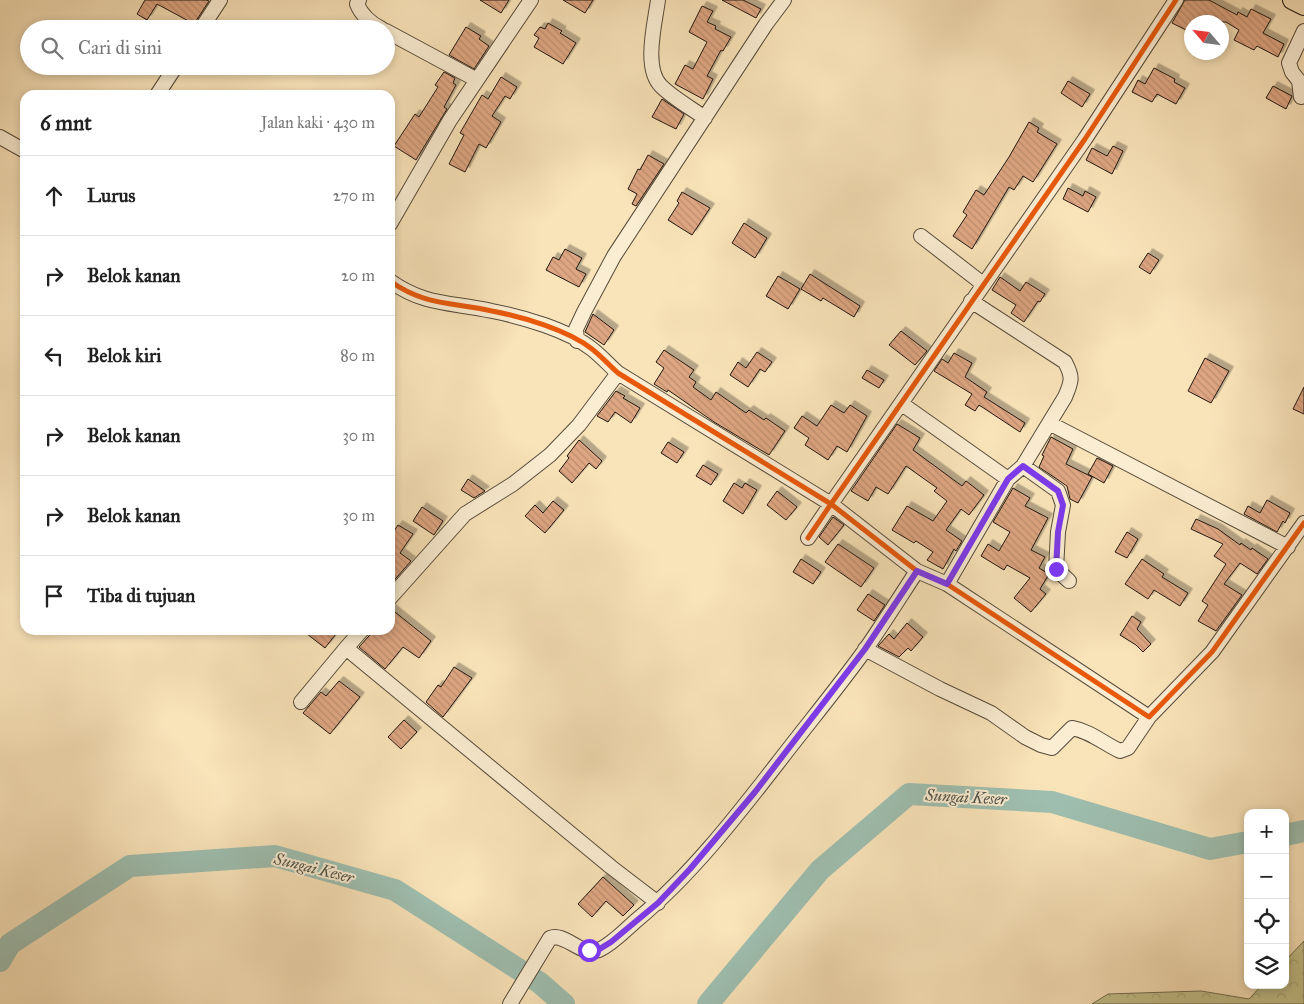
<!DOCTYPE html>
<html lang="id">
<head>
<meta charset="utf-8">
<style>
  :root { --surface:#fff; --page:#f2f2f2; --text:#222; --muted:#767676; --line:#e0e0e0 }
  body { margin:0; font-family:"IM FELL Great Primer",serif; background:var(--page); color:var(--text) }
  .controls { position:absolute; right:15px; bottom:15px; display:grid; overflow:hidden; border-radius:10px; box-shadow:0 2px 8px #0003 }
  .controls button { width:45px; height:45px; display:grid; place-items:center; padding:0; border:0; border-bottom:1px solid var(--line); background:var(--surface); color:var(--text); font:25px sans-serif }
  .compass { position:absolute; left:1184px; top:15px; width:45px; height:45px; border-radius:50%; background:var(--surface); box-shadow:0 2px 8px #0003; rotate:298deg }
  .stop { position:absolute; width:15px; height:15px; margin:-11px; border:4px solid #7c3aed; border-radius:50%; background:#fff }
  .stop.end { background:#7c3aed; border-color:#fff; box-shadow:0 1px 5px #0008 }
  .list { margin:0; padding:0; list-style:none }
  h2 { display:flex; justify-content:space-between; align-items:center; height:65px; margin:0; padding:0 20px; font-size:21px }
  h2 small { font-size:16px; font-weight:400; color:var(--muted) }
  .list li { display:grid; grid-template-columns:32px 1fr auto; gap:15px; align-items:center; box-sizing:border-box; height:80px; padding:0 20px; border-top:1px solid var(--line) }
  .list b { display:block; font-size:19px; white-space:nowrap }
  .list em { font-size:16px; font-style:normal; color:var(--muted) }
  .icon { flex:none; width:28px; height:28px; fill:none; stroke:currentColor; stroke-width:2; stroke-linecap:round; stroke-linejoin:round }
  .map { position:relative; flex:none; width:1304px; height:1004px; overflow:hidden }
  .search { position:absolute; background:var(--surface); box-shadow:0 2px 8px #0003; left:20px; top:20px; width:375px; height:55px; display:flex; align-items:center; gap:12px; box-sizing:border-box; padding:0 18px; border-radius:28px; color:var(--muted); font-size:19px }
  .panel { position:absolute; background:var(--surface); box-shadow:0 2px 8px #0003; left:20px; top:90px; width:375px; height:545px; border-radius:15px }
  .map>svg:first-child { display:block }
  .forest { fill:url(#forest-crowns); stroke:#726c4e }
  .lines { fill:none; stroke-linecap:round; stroke-linejoin:round }
  .river { stroke:#9ebeaf; stroke-width:22 }
  .building { fill:url(#building-back-hatch); stroke:#201710; filter:url(#shadow) }
  .minor-casing { stroke:#564a3a; stroke-width:16 }
  .major-casing { stroke:#201710; stroke-width:20 }
  .minor { stroke:#fbedd2; stroke-width:14 }
  .major { stroke:#f9e3b9; stroke-width:18 }
  .cycleway-casing { stroke:#fbedd2; stroke-width:8 }
  .cycleway { stroke:#e8590c; stroke-width:5 }
  .route { stroke:#7c3aed; stroke-width:6 }
  .labels { text-anchor:middle; dominant-baseline:central; stroke-width:4; stroke-linejoin:round; paint-order:stroke }
  .water-label { font-size:16px; font-style:italic; fill:#4c5148; stroke:#fbedd2 }
</style>
</head>
<body>
<div class="map">
<svg width="1304" height="1004" viewBox="0 0 1304 1004">
  <defs>
    <pattern id="forest-crowns" width="20" height="18" patternUnits="userSpaceOnUse" patternTransform="scale(1.25)"><rect width="20" height="18" fill="#c4c18b"/><path d="M2 6a3 3 0 1 1 6 0M12 15a3 3 0 1 1 6 0" fill="none" stroke="#a8a577"/></pattern>
    <pattern id="building-back-hatch" width="6" height="6" patternUnits="userSpaceOnUse" patternTransform="scale(1.25)"><rect width="6" height="6" fill="#dea682"/><path d="M-1 5l2 2M0 0l6 6M5-1l2 2" fill="none" stroke="#be8e6f"/></pattern>
    <filter id="shadow"><feDropShadow dx="4.5" dy="-4.5" stdDeviation="0" flood-color="#0004"/></filter>
  </defs>
  <rect width="100%" height="100%" fill="#f9e3b9"/>
  <filter id="stains"><feTurbulence type="fractalNoise" baseFrequency=".004" numOctaves="4"/><feColorMatrix values="0 0 0 0 .2 0 0 0 0 .09 0 0 0 0 .02 0 0 0 .5 -.17"/></filter>
  <radialGradient id="worn" r=".72"><stop offset=".6" stop-color="#630" stop-opacity="0"/><stop offset="1" stop-color="#630" stop-opacity=".3"/></radialGradient>
  <path class="forest" d="M1304,941V1004H1092L1108,994L1201,991L1249,999L1262,985H1285V961Z"/>
  <g class="lines">
    <path class="river" d="M1285,835L1304,831
      M0,961L10,944L130,866L275,856L395,890L540,983L564,1004
      M708,1004L820,870L909,794L1052,802L1210,849L1248,842"/>
  </g>
  <path class="building" d="M145,0H206L209,1L194,24L157,4L147,20L137,14Z
    M480,0H509L501,13Z
    M563,0H593L585,13Z
    M722,0H743L761,9L756,18Z
    M1185,0H1209L1237,15L1238,12L1247,17L1251,9L1271,19L1263,33L1284,44L1278,57L1257,46L1254,50L1234,40L1239,30L1226,22H1192V33L1172,23Z
    M702,6L713,11L707,22L716,26L715,29L731,37L723,51L721,50L707,76L713,79L703,99L675,84L685,65L693,69L707,42L689,32Z
    M548,23L562,31L560,33L576,43L563,64L534,47L539,38L534,35L540,27L545,29Z
    M466,27L481,36L479,39L489,46L474,69L449,55Z
    M1154,68L1175,79L1174,82L1185,88L1176,104L1157,94L1152,102L1132,92L1138,80L1145,84Z
    M444,72L455,78L453,83L456,85L444,107L447,109L416,160L394,146L415,114L419,117L438,87L435,85Z
    M501,77L517,87L510,99L505,96L492,116L501,122L486,148L479,144L465,172L449,164L464,135L460,133L482,95L488,99Z
    M1068,81L1090,94L1082,107L1061,93Z
    M1273,86L1292,96L1286,109L1266,98Z
    M662,99L684,114L676,129L652,117Z
    M1029,122L1039,128L1037,132L1057,144L1033,182L1023,176L1014,190L1009,187L972,249L953,236L967,215L963,212L976,190L984,195L1009,157Z
    M1113,146L1123,151L1112,174L1086,160L1092,148L1107,156Z
    M648,155L664,164L636,206L632,204L637,194L628,189L638,169L640,170Z
    M1068,188L1083,196L1085,191L1096,197L1088,212L1063,199Z
    M682,192L710,208L692,235L668,220L679,203L677,201Z
    M744,223L767,238L755,258L732,243Z
    M565,249L582,258L576,269L586,274L579,287L546,270L553,257L559,260Z
    M1148,253L1159,260L1150,274L1139,267Z
    M810,274L860,306L854,317L823,298L821,301L801,289Z
    M778,276L800,289L788,309L766,296Z
    M1000,277L1020,291L1026,282L1045,294L1040,302L1038,301L1024,322L1011,313L1016,305L992,290Z
    M593,314L614,330L604,345L585,332Z
    M901,331L927,351L915,365L889,345Z
    M664,350L694,370L689,377L696,382L693,387L711,400L716,392L746,413L749,410L764,420L766,418L785,431L769,455L714,422L668,390L667,392L654,384L664,368L656,362Z
    M757,352L772,362L765,372L760,369L748,387L730,375L738,362L746,368Z
    M954,353L972,363L965,377L987,392L984,397L1025,423L1020,432L979,405L975,411L965,405L972,394L934,371L942,359L948,363Z
    M1205,358L1229,371L1211,403L1188,391Z
    M867,370L884,380L879,388L862,378Z
    M1304,387V414L1293,409Z
    M616,391L625,396L623,398L640,408L631,423L615,412L608,422L597,416Z
    M831,405L844,413L850,405L867,416L847,452L837,446L828,460L805,445L809,438L794,428L802,416L817,426Z
    M897,424L920,438L913,450L962,486L966,481L984,495L969,515L961,509L946,530L962,541L956,551L954,549L943,569L927,560L933,552L916,541L914,543L892,530L907,506L933,521L947,501L934,491L937,488L906,466L888,494L876,487L868,501L851,491Z
    M1051,437L1073,449L1066,464L1092,477L1078,503L1070,499L1067,486L1039,467L1044,456L1042,455Z
    M579,440L602,461L596,469L589,463L572,483L559,471L569,458L567,456Z
    M668,442L684,452L677,463L661,453Z
    M1097,458L1113,466L1104,483L1088,474Z
    M703,465L718,474L711,485L696,476Z
    M468,479L485,491L474,498L461,490Z
    M734,483L742,488L745,483L757,490L743,514L723,501Z
    M1013,488L1030,498L1025,506L1048,518L1031,550L1045,557L1039,568L1049,574L1040,589L1046,594L1031,612L1014,598L1030,578L1007,565L1004,570L981,556L988,544L999,551L1010,532L993,522Z
    M777,491L797,507L786,520L767,505Z
    M1267,500L1290,513L1285,523L1283,521L1277,532L1244,514L1248,506L1260,513Z
    M553,501L564,510L545,533L525,516L535,505L543,513Z
    M422,507L443,521L434,535L413,521Z
    M833,517L844,525L828,545L819,537Z
    M1196,519L1218,529L1240,545L1241,543L1251,550L1252,548L1268,559L1257,574L1240,563L1224,584L1242,595L1216,631L1198,621L1208,605L1202,601L1226,564L1214,556L1223,544L1191,529Z
    M398,525L413,534L400,553L411,561L390,585V547L395,541L390,537Z
    M1127,532L1138,539L1127,558L1115,552Z
    M838,544L874,568L861,587L825,562Z
    M801,559L821,572L813,584L793,572Z
    M1142,559L1164,574L1162,577L1188,593L1180,606L1154,590L1148,599L1125,584Z
    M868,594L885,605L874,621L857,610Z
    M390,608L431,641L419,658L403,647L385,669L359,647L369,636L371,630H390Z
    M1132,616L1141,622L1137,629L1151,644L1143,652L1136,645L1120,635Z
    M907,623L923,637L911,651L908,648L899,657L878,646L889,634L894,639Z
    M302,630H339L325,648Z
    M454,667L472,678L443,717L426,702L438,685L441,687Z
    M339,681L360,697L330,734L303,713L321,692L326,696Z
    M404,720L417,732L401,749L388,737Z
    M603,877L634,905L623,916L606,901L592,917L578,904Z"/>
  <g class="lines">
    <defs>
      <path id="minor" d="M359,0L357,4C362,16 370,23 382,29
        M658,0C655,23 643,68 661,86C673,98 691,108 705,118
        M201,29L220,0
        M386,31L477,80
        M157,95L176,66
        M1301,97L1299,81L1292,72L1289,63L1304,31
        M0,137L25,151
        M390,224L450,120L531,0
        M921,236L983,284
        M390,281C425,306 452,302 492,311C523,317 568,330 592,349C601,356 609,365 618,373L831,504L1085,139L1176,0
        M577,341L576,329L584,312L614,256L766,24L784,0
        M902,404L1008,479
        M1049,423L1288,547
        M1023,466L1058,491L1063,505L1058,532L1056,569L1069,581
        M808,538L831,504L917,571L947,584L1149,717L1212,652L1304,523
        M947,584L1008,479L1023,466L1065,397C1072,381 1073,377 1065,362L971,301
        M390,598L465,514L513,484L550,455L579,425L618,373
        M362,630L346,648L611,867L658,903
        M865,649L940,689L991,713L1025,737L1041,745L1052,748L1072,728C1090,731 1103,743 1120,751L1128,748L1149,717
        M301,702L346,648
        M510,1004L550,938C565,932 581,957 599,950C614,943 626,929 638,919C691,875 735,818 777,764C806,726 837,689 865,650C883,624 900,597 917,571"/>
      <path id="major" d="M1292,0L1304,6"/>
    </defs>
    <use href="#minor" class="minor-casing"/>
    <use href="#major" class="major-casing"/>
    <use href="#minor" class="minor"/>
    <use href="#major" class="major"/>
    <defs>
      <path id="cycleway" d="M390,281C425,306 452,302 492,311C523,317 568,330 592,349C601,356 609,365 618,373L831,504L1085,139L1176,0
        M808,538L831,504L917,571L947,584L1149,717L1212,652L1304,523"/>
    </defs>
    <use href="#cycleway" class="cycleway-casing"/>
    <use href="#cycleway" class="cycleway"/>
  </g>
  <g class="lines">
    <path class="route" d="M589,950H598L611,942L658,903L690,869L755,792L865,649L917,571L947,584L1008,479L1023,466L1058,491L1063,505L1058,532L1056,569"/>
  </g>
  <g class="labels">
    <g class="water-label">
      <text transform="translate(966 797) rotate(3)">Sungai Keser</text>
      <text transform="translate(314 868) rotate(14)">Sungai Keser</text>
    </g>
  </g>
  <rect width="100%" height="100%" filter="url(#stains)"/>
  <rect width="100%" height="100%" fill="url(#worn)"/>
</svg>
<div class="controls">
<button>+</button>
<button>−</button>
<button><svg class="icon" aria-label="locate" viewBox="0 0 24 24"><circle cx="12" cy="12" r="6"/><path d="M12 2v4M12 18v4M2 12h4M18 12h4"/></svg></button>
<button><svg class="icon" aria-label="layers" viewBox="0 0 24 24"><path d="M12 4l9 5-9 5-9-5zM3 14l9 5 9-5"/></svg></button>
</div>
<svg class="compass" viewBox="-18 -18 36 36"><path d="M0-13l5 13h-10z" fill="#e53935"/><path d="M0 13l5-13h-10z" fill="#767676"/></svg>
<div class="stop" style="left:589px;top:950px"></div>
<div class="stop end" style="left:1056px;top:569px"></div>
<div class="search"><svg class="icon" aria-label="search" viewBox="0 0 24 24"><circle cx="10" cy="10" r="6"/><path d="M15 15l6 6"/></svg>Cari di sini</div>
<section class="panel">
<h2>6 mnt<small>Jalan kaki · 430 m</small></h2>
<ul class="list">
<li><svg class="icon" aria-label="ahead" viewBox="0 0 24 24"><path d="M12 20V5M6 11l6-6 6 6"/></svg><div><b>Lurus</b></div><em>270 m</em></li>
<li><svg class="icon" aria-label="right" viewBox="0 0 24 24"><path d="M7 20v-9h11M14 6l5 5-5 5"/></svg><div><b>Belok kanan</b></div><em>20 m</em></li>
<li><svg class="icon" aria-label="left" viewBox="0 0 24 24"><path d="M17 20v-9H6M10 6l-5 5 5 5"/></svg><div><b>Belok kiri</b></div><em>80 m</em></li>
<li><svg class="icon" aria-label="right" viewBox="0 0 24 24"><path d="M7 20v-9h11M14 6l5 5-5 5"/></svg><div><b>Belok kanan</b></div><em>30 m</em></li>
<li><svg class="icon" aria-label="right" viewBox="0 0 24 24"><path d="M7 20v-9h11M14 6l5 5-5 5"/></svg><div><b>Belok kanan</b></div><em>30 m</em></li>
<li><svg class="icon" aria-label="arrive" viewBox="0 0 24 24"><path d="M6 21V4h12l-3 4 3 4H6"/></svg><div><b>Tiba di tujuan</b></div></li>
</ul>
</section>
</div>
</body>
</html>
